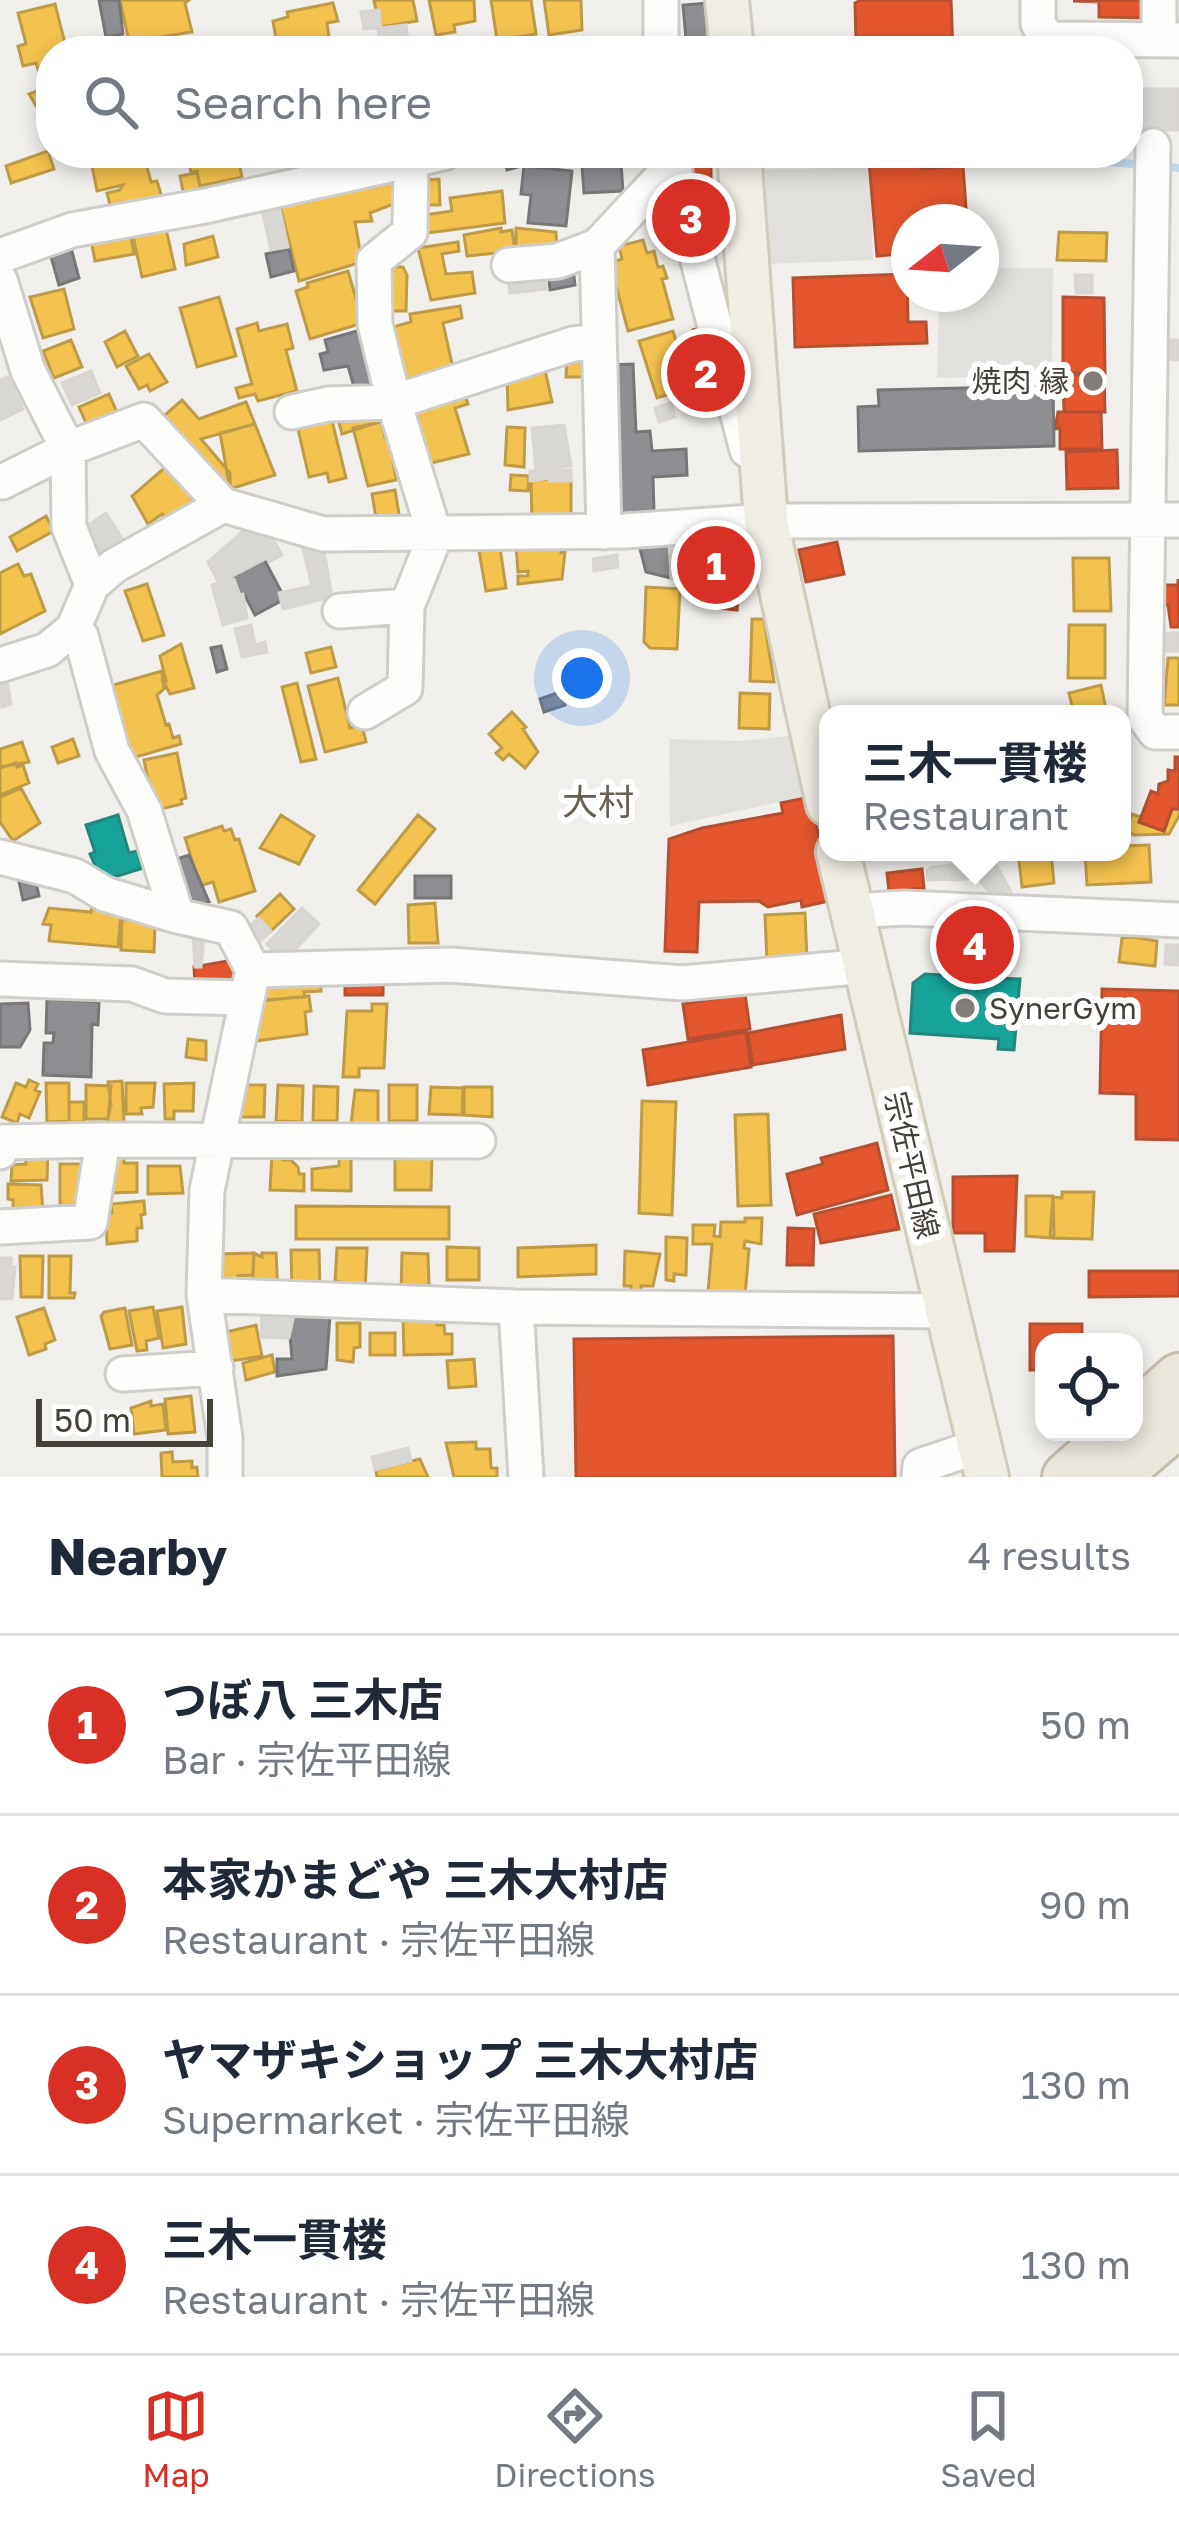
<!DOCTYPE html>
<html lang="en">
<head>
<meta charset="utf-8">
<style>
  :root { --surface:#fff; --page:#f6f6f7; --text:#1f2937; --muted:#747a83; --line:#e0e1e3; --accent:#d93025 }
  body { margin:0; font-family:"Golos Text","Noto Sans JP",sans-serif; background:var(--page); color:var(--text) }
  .controls { position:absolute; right:36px; bottom:36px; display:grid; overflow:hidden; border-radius:24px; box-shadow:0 6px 18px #0003 }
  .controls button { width:108px; height:108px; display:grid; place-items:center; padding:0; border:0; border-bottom:3px solid var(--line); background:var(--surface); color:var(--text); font:60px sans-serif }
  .compass { position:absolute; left:891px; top:204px; width:108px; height:108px; border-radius:50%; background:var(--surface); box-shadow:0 6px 18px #0003; rotate:253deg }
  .scale { position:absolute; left:36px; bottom:30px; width:177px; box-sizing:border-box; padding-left:12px; border:6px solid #464138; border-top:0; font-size:33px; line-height:42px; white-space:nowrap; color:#464138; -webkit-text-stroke:9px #fff; paint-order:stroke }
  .you { position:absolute; left:582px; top:678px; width:42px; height:42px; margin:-30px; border:9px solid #fff; border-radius:50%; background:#1a73e8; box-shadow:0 0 0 18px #1a73e833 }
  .badge { display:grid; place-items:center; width:78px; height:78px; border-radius:50%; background:var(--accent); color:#fff; font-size:39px; font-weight:700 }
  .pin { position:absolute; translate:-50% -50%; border:6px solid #fff; box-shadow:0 3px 12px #0006 }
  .popup { position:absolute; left:819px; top:705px; width:312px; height:156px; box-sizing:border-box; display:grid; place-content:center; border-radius:24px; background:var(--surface); filter:drop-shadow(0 3px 9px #0005); font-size:39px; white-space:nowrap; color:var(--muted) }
  .popup b { font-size:45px; color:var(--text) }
  .popup::after { content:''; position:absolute; left:50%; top:100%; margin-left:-24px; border:24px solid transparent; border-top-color:var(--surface) }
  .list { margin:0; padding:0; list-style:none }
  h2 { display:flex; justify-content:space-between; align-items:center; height:156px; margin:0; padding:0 48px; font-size:51px }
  h2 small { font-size:39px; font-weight:400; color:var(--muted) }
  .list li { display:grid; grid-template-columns:78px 1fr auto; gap:36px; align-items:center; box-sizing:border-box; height:180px; padding:0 48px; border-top:3px solid var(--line) }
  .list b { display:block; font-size:45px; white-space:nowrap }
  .list p { margin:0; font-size:39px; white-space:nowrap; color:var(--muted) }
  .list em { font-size:39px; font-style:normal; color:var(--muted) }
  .icon { flex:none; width:66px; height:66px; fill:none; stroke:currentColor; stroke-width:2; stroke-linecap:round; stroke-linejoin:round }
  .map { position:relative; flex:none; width:1179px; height:1477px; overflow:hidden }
  .search { position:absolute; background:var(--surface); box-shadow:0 6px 18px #0003; left:36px; right:36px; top:36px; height:132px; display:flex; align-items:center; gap:30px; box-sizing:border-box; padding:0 42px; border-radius:48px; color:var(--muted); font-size:45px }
  .sheet { height:876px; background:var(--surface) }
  nav { display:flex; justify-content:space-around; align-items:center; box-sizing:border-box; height:168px; border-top:3px solid var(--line); background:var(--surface); font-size:33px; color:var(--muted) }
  nav a { display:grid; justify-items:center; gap:6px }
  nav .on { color:var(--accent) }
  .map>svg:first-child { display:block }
  .parking { fill:#e2e0dc }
  .homes { fill:#f2c14e; stroke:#be9b47; stroke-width:3 }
  .shops { fill:#e4572e; stroke:#b55031; stroke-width:3 }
  .public { fill:#17a398; stroke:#25867b; stroke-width:3 }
  .industry { fill:#8d8d92; stroke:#787677; stroke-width:3 }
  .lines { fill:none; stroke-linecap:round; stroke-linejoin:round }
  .stream { stroke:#c0d7ea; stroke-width:8 }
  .building { fill:#dad8d4; stroke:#d9d6d1; stroke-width:3 }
  .minor-casing { stroke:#cecdc9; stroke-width:39 }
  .major-casing { stroke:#d1cbba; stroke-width:48 }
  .highway-casing { stroke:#c6bca9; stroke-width:54 }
  .minor { stroke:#fdfdfc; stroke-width:33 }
  .major { stroke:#f0ede5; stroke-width:42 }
  .highway { stroke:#eae6dc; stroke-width:48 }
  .poi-dot { fill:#827e77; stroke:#fff; stroke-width:4.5 }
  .labels { text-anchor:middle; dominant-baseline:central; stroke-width:12; stroke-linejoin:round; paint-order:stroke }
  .poi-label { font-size:30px; fill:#464138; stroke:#fff; text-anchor:end }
  .street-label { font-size:30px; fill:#464138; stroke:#fff }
  .quarter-label { font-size:36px; fill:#675f50; stroke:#fff }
</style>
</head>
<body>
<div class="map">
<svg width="1179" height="1477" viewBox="0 0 1179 1477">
  <rect width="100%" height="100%" fill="#f1efeb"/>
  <path class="parking" d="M870,167L873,260L768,264L760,170Z
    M981,268H1053L1052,375L937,378L939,294H981Z
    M796,735L811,795L670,826L669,739L742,741Z"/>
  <path class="homes" d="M120,0H189L185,3L192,32L129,42Z
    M378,0H413L417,21L380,27L374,1Z
    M429,0H474L475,21L454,25L455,32L436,35Z
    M491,0H531L536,34L497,40Z
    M544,0H581L582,30L549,35Z
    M333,3L338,21L327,23L331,51H278L273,21L288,17L287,12Z
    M55,4L67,51H51V79L42,82L36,63L23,66L18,46L26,44L18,13Z
    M228,38L230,45L244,42L247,51H215L213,42Z
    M51,86V109L41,114L29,94Z
    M48,151L54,169L11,183L6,166Z
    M111,153H131L134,166L146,163L151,182L157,181L162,198L113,216L107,193L120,190L123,185L97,191L91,161Z
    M198,153H237L242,177L200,186L197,171L191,173L190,167L200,165Z
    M553,153H594V161H553Z
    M595,153H649V156L595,162Z
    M197,173L200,187L227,181L229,193L185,202L180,176Z
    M403,174L399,202L370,213L372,221L355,222L362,262L299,281L279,202Z
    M439,179L440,205H427L425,180Z
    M502,191L505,223L427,233L424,215L452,211L450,198Z
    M165,224L175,269L142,277L132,232Z
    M501,228V232L512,230L515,251L467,256L464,235Z
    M516,228L556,232L557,253L516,254Z
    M130,232L134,254L95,261L91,240Z
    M1059,232L1107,233L1106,261L1057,260Z
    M213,236L218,257L186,265L184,244Z
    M643,240L647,253L654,251L658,267L663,266L667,278L662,279L673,319L628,331L610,263L622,259L619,246Z
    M458,242L459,251L442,254L446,274L472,272L475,293L431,300L418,248Z
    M396,262L397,267H403L407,275L406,311H383L381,263Z
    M348,271L363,323L310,339L296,291L308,287L307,283Z
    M64,289L74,329L43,338L30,297Z
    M219,297L236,356L197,367L180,308Z
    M460,306L462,318L443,323L454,373L399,390L386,329L411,322L410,314Z
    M257,323L259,331L287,324L293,348L286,350L297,391L258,401L255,394L239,398L236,388L252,384L237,329Z
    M125,331L138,356L117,367L105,342Z
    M673,331L677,344L672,346L679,369L670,372L677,392L657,398L639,341Z
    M71,340L82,367L54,378L43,351Z
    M149,354L167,382L150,391L147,385L139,389L126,366Z
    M567,357H589V377H566Z
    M544,365L552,402L508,410L507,375Z
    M463,389L468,404L455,408L469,454L419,466L404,414Z
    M109,394L119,417L89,430L79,407Z
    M182,400L199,419L246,402L255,424L201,439L230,473V489L160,419Z
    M379,407L382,421L342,434L336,411Z
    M329,408L346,478L329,482L327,473L309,477L295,416Z
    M381,422L385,437L389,436L396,480L368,486L353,428Z
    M255,424L275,475L230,489L220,433Z
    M507,427L525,428L524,467L505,465Z
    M169,464L196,505L169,522L162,514L148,524L132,496Z
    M511,475L529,476L528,491L510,490Z
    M531,478L571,481V522L532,523Z
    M395,490L400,520L377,524L372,494Z
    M46,516L54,531L17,551L10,537Z
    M560,544L561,553L565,552L562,579L518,584V576H528V571L518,572L516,546Z
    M500,548L506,588L486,591L479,551Z
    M1073,558H1109L1111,611H1074Z
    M18,564L24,576L31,574L45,611L0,634V573Z
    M147,584L164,635L143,641L125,591Z
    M646,587L680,589L677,649L650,648L644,642Z
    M752,619H764L774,682L750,681Z
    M1069,625H1105V678H1068Z
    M181,644L194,688L170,694L163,681H166L160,656Z
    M331,647L336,667L311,673L306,653Z
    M1168,658H1179V705H1164Z
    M162,671L164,689L157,695L166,725L169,724L173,738L179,736L181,744L129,759L106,687Z
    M338,678L350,728L362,725L366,742L325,752L308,686Z
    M297,683L316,759L301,762L282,687Z
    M1101,685L1107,714H1074L1069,693Z
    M740,693L770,694L769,729L739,728Z
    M512,712L526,727L523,729L538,752L525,768L509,754L503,760L496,753L502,748L489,734Z
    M73,739L79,756L58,763L52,747Z
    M22,742L29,762L0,767V749Z
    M177,753L186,798L181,800L182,804L161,809L160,804L153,806L144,760Z
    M16,763L17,767L23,765L29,783L0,795V768Z
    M21,788L40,823L13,841L0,822V797Z
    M1172,809H1179V816L1169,834L1135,835L1125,832L1132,814L1141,817L1139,822L1164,831Z
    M281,815L314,836L299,864L260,848Z
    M418,815L435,829L375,904L358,890Z
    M222,826L224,831L231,829L235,840L239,839L255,891L219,902L213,882L200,886L185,838Z
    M1149,845L1151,882L1087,885L1085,852H1122V846Z
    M1018,852H1051L1054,883L1022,887Z
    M280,894L294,909L271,931L257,916Z
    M435,903L438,943H409L408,905Z
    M92,905L109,907L121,915L118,947L49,941L51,925L43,924L49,908L91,912Z
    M805,913L807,960L767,962L765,915Z
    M122,919L155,925L154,952L121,950Z
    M1132,937L1157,941L1155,966L1119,962L1122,938Z
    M320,976L321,991L304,992L305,997L264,1000L263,980Z
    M309,996L311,1011L305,1012L307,1034L256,1041L254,1018L262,1016L260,1001Z
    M372,1004H387L384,1068H359V1077H343L347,1011H372Z
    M188,1039L206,1041V1060L186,1057Z
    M29,1080L38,1084L35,1090L40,1092L29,1118L20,1114L17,1123L2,1117L16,1083L26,1087Z
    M122,1081L124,1122H107L111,1105L108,1082Z
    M46,1083H69V1121L47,1122Z
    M126,1083H155L153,1107L141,1108L142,1114H126Z
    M194,1083L193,1111H174V1119H165L164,1084Z
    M86,1085L111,1086L108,1119H86Z
    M240,1085H265L264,1117H241Z
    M278,1085L303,1086L302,1122L276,1121Z
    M389,1085H417V1121H389Z
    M314,1086L338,1087L337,1121H313Z
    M431,1087L463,1088L462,1115L429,1114Z
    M464,1087H492V1117L464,1115Z
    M355,1090L378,1091V1124H351Z
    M642,1101L676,1102L672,1215L639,1213Z
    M69,1102H84V1122H69Z
    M768,1114L771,1205L738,1206L735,1115Z
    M48,1149L47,1180L11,1181L12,1165L26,1164L25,1150Z
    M272,1153L283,1154V1160H291L298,1167L299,1174H304V1191L270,1190Z
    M339,1155L351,1156V1191L312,1190V1169L339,1166Z
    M112,1157H124V1163H137V1192L112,1193Z
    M395,1158H432L431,1190H395Z
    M60,1164H86L79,1207L60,1206Z
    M148,1166H180L183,1193L148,1194Z
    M8,1184L41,1185L43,1212L20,1213V1208L13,1209V1200L8,1199Z
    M1062,1192H1094L1092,1239L1051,1238L1054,1235L1053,1197L1062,1198Z
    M1026,1196H1053L1050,1238L1026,1236Z
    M144,1201L145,1214L141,1215L142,1228H137V1241L107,1244L106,1213H112L111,1204Z
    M296,1206L449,1207V1239H296Z
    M745,1218H762L761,1244L745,1241L744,1248L749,1249L745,1296L708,1293L712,1244H693V1225H715L714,1236L720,1237L721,1222H745Z
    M666,1237L687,1238L686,1275L674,1274V1281L666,1280Z
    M596,1245V1274L518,1277V1248Z
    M447,1247L479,1248V1280H447Z
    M337,1248H367L365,1293L342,1292L341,1282L335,1281Z
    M291,1250H319L320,1289H292Z
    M625,1251L660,1254L653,1286H641V1293H631V1286H624Z
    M254,1253L253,1275L238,1276L239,1284L216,1283V1254Z
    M254,1253L262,1257V1253H276L278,1292L252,1291Z
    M402,1253L428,1254L429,1286H419V1294L401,1293Z
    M20,1256H43L42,1297H21Z
    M49,1256H71L70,1293H75L74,1298H49Z
    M153,1307L159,1338L146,1341L147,1350L137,1351L129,1311Z
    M182,1307L186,1344L163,1348L157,1311Z
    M44,1308L55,1340L45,1344L46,1349L29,1355L17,1317Z
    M125,1308L132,1345L110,1349L101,1316L104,1312Z
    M437,1318V1325H444L445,1334H452V1354L404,1355L403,1319Z
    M337,1323H360V1347L354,1348L353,1362L337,1360Z
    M256,1325L262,1356L231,1361L226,1332Z
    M370,1333H395V1355H370Z
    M272,1355L275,1372L246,1380L243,1363Z
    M474,1359L476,1386L449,1388L447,1361Z
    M191,1396L195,1432L168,1434L165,1399Z
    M151,1401V1406L163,1404L166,1430L134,1434L131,1408Z
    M476,1442V1449H490L491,1468H497V1477H454L446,1443Z
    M172,1452L173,1462L192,1461V1468L197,1467L198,1477H162L161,1453Z
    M420,1459L428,1477H377L376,1470Z"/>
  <path class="shops" d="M861,0H951L953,51H864L863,44L856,45L855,3Z
    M1150,0V18L1099,17V2L1073,1Z
    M684,153H711V196L695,199Z
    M921,157L922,169L963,166L967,222H909V253L877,256L869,161Z
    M907,274L908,322H926L927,343L795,347L793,278Z
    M1063,297L1104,298L1105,373H1063Z
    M703,327L720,399L690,406L693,330Z
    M1063,375H1104L1105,412H1064Z
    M1058,412H1101L1102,449H1060V428L1055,429Z
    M1117,450L1118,488L1067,489L1066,452Z
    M837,542L844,574L806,582L799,550Z
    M688,550L740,558L737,610L718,608L722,584L677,578Z
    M1178,579L1179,627H1171L1168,605H1162L1163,585H1178Z
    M1175,757H1179V809H1172L1164,831L1139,822L1151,791L1158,794L1159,784L1168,781V770L1175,771Z
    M810,797L833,900L802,907L801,900L768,907L759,901L699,902L697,952L665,951L669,839L702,828L783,813L781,803Z
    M922,869L924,888L889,892L887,873Z
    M948,934L985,935V943L1003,944V959L947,957Z
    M233,960L234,983L195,985L194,967Z
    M383,974V995H345V975Z
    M1102,989L1179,991V1140L1136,1139V1094L1100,1093Z
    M745,994L750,1029L688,1039L683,1004Z
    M841,1015L845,1049L753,1065L748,1033Z
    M746,1032L751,1067L648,1085L643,1050Z
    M877,1143L888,1190L797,1215L787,1174L823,1164L821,1158Z
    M1017,1176L1014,1251H985V1233H953V1177Z
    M891,1195L899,1229L821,1243L814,1214Z
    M788,1228L814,1229L813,1265H787Z
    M1089,1271H1179V1296L1089,1297Z
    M1030,1324H1082V1342H1044V1370H1030Z
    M893,1336L895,1477H576L574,1339Z"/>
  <path class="public" d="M118,815L129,853L137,851L143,868L102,881L90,854L95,852L86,825Z
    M925,974L1020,979L1014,1050L998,1049L999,1039L910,1033L913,983Z"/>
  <path class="industry" d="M99,0H119L123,34L106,37Z
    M707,3L710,51H687L683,5Z
    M502,153H535L537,162L507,170Z
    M621,163L623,191L584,193L582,165Z
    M524,166L572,171L566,226L528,223L531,195L521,194Z
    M70,244L79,278L59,285L49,250Z
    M289,249L294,271L271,277L266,254Z
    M573,268L575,285L550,290L548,272Z
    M367,328L380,382L354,387L348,366L324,370L320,354L328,352L325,340Z
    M633,364L636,432L650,431L652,451L686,449L687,475L653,477L654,511L616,514L608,365Z
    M1053,386L1054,446L859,451L858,407L879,406L878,390Z
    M669,544L671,578L646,572L639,545Z
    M264,559L282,593L281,601L255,615L244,594L240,595L233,576Z
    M221,646L227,669L217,672L211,648Z
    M560,692L565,705L544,712L540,699Z
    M189,855L209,902L190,909L174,860Z
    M34,873L39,896L23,900L18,877Z
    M415,876H451V898H415Z
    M47,999L99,1002L98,1025L92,1024L91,1077L43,1075L44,1043H53L54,1033H46Z
    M28,1003L30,1030L20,1047H0V1004Z
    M293,1316H330L326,1369L277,1376V1359H292L289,1324H293Z"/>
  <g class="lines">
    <path class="stream" d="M997,153L1145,165
      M1160,166L1179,168"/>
  </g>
  <path class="building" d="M379,10L381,27L364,29L361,12Z
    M406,25L409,51H380L378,28Z
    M1131,89H1179V130H1131Z
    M280,210L288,247L271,250L263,214Z
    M507,270L541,273L547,289L510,293Z
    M1075,275H1092V293H1076Z
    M1167,340H1179V360L1165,359Z
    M91,371L100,393L72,405L62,383Z
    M8,377L23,409L0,420V380Z
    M671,403L675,417L659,422L655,408Z
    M564,425L571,466L536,470L532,428Z
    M571,470V481H549V478L530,481V471Z
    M106,513L127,546L100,565L79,532Z
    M250,525L268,530L282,555L269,562L267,558L219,583L208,562Z
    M690,543L676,577L671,578L669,544Z
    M302,545L324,551L332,597L283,609L279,593L312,586Z
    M617,555L618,567L594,571L593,559Z
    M234,579L240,595L243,594L247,618L223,625L212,585Z
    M251,625L254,640L239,644L235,629Z
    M1164,633H1179V651H1164Z
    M254,640L255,645L265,642L267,652L242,657L239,644Z
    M6,676L11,704L2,707L0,678Z
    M994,861L1010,890L1012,895L1006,899L1002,893L993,898L974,872Z
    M971,863L973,878L954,880L953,865Z
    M951,865L952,879L928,880L927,871L931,867Z
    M302,908L319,924L284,961L267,944Z
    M259,918L271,931L258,943L246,929Z
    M193,935H204L201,967H195Z
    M1166,945H1179V965L1165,964Z
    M0,1258H11V1267H15L12,1298L0,1299Z
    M262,1315H294L289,1338L261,1337Z
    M408,1448L411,1461L375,1470L372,1457Z"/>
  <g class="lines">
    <defs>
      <path id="minor" d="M661,0V51
        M1038,0V24L1049,39L1179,40
        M1159,0V40
        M1153,146L1145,718L1155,732H1179
        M670,153L747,450
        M597,246L604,532
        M0,256L72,230L205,206L444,153
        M509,265L558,261L597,246L672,166
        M0,280L28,371L68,449L69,527L92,585
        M292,412L328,404L394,402L573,344L599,341
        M2,482L68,449L144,420L223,505
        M340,611L407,606L435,536L394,402L375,324L374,261L410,232L411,161
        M73,629L81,636L112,751L144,810L177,916
        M0,665L47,650L73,629L92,585L114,566L223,505L323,534L625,531L766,521L1179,520
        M365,712L405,688L407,606
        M0,857L75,876L105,894L177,916L231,928L253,970L207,1190L204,1295L225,1438V1477
        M851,911L904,908L1179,920
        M253,970L451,965L683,983L866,966
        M0,979L132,984L165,996L247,998
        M0,1152L1,1142L103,1140
        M0,1227L90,1222L103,1140L478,1141
        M204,1295L516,1307L946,1311
        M516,1307L526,1477
        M123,1374L216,1368
        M919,1477L920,1466L979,1446"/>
      <path id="major" d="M727,0L732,51
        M739,153L766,521L828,804
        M838,852L987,1477"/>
      <path id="highway" d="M1134,1418L1179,1378
        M1067,1477L1118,1432
        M1114,1477L1179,1421"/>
    </defs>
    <use href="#minor" class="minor-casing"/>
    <use href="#major" class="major-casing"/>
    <use href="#highway" class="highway-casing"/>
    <use href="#minor" class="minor"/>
    <use href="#major" class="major"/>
    <use href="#highway" class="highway"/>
  </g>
  <g class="poi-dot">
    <circle cx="1093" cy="381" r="12"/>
    <circle cx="965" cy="1008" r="12"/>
  </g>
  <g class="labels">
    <g class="poi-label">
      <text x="1069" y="381">焼肉 縁</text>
      <text x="989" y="1008" text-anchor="start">SynerGym</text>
    </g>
    <g class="street-label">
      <text transform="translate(912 1165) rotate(77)">宗佐平田線</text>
    </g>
    <g class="quarter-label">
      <text x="598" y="801">大村</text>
    </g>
  </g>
</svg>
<div class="controls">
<button><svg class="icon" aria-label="locate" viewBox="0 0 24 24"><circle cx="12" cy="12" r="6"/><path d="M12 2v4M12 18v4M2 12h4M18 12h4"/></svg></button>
</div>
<svg class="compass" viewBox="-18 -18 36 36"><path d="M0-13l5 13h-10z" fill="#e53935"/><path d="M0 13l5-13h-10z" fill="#747a83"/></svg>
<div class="scale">50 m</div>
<div class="you"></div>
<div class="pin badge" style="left:716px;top:565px">1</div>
<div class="pin badge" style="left:706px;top:373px">2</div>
<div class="pin badge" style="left:691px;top:218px">3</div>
<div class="pin badge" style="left:975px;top:945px">4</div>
<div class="popup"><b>三木一貫楼</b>Restaurant</div>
<div class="search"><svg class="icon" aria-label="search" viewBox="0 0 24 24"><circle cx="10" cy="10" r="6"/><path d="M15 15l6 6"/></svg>Search here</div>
</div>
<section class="sheet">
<h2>Nearby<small>4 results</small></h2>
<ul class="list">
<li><span class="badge">1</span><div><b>つぼ八 三木店</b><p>Bar · 宗佐平田線</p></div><em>50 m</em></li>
<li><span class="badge">2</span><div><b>本家かまどや 三木大村店</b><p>Restaurant · 宗佐平田線</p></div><em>90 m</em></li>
<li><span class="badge">3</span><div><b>ヤマザキショップ 三木大村店</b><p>Supermarket · 宗佐平田線</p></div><em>130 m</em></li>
<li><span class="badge">4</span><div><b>三木一貫楼</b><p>Restaurant · 宗佐平田線</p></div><em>130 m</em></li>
</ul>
</section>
<nav>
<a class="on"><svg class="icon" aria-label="map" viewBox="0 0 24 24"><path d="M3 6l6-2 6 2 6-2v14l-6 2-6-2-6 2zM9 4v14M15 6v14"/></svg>Map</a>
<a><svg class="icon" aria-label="directions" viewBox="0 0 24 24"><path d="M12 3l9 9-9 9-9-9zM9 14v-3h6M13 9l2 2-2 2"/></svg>Directions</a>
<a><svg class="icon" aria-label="saved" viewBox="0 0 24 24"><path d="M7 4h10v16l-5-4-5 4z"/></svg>Saved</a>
</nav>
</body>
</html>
